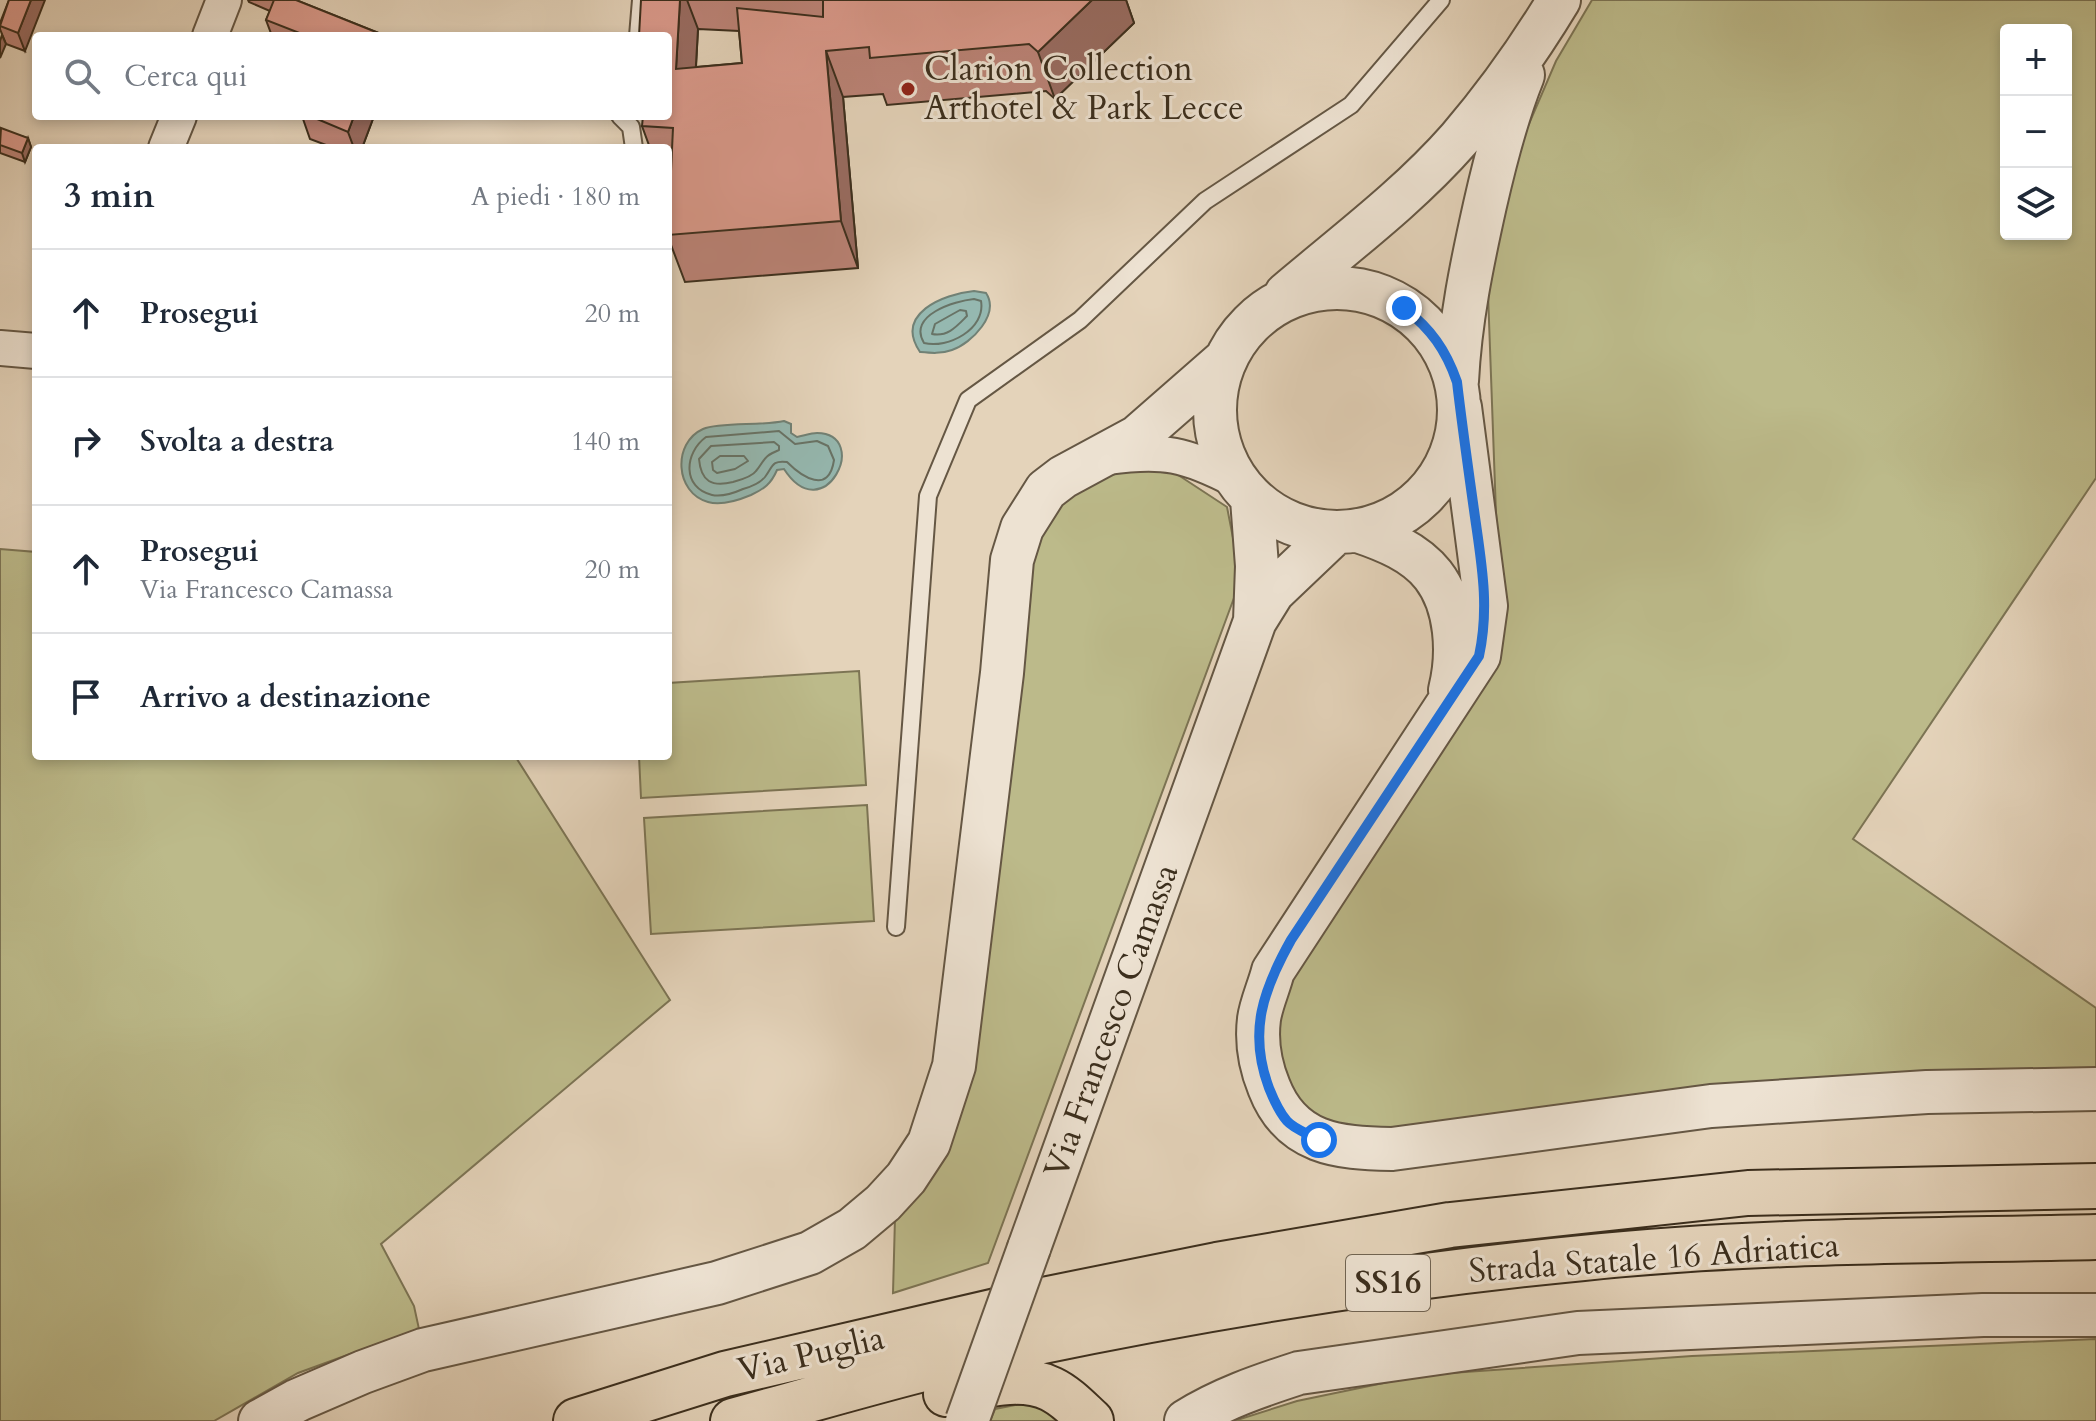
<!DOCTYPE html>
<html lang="it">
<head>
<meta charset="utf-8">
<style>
  :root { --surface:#fff; --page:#f6f6f7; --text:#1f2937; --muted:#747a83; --line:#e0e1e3 }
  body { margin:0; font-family:Cardo,serif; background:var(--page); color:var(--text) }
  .controls { position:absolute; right:24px; top:24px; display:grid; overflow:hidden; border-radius:8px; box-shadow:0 4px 12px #0003 }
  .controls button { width:72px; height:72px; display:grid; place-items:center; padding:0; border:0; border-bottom:2px solid var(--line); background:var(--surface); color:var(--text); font:40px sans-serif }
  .stop { position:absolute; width:24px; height:24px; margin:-18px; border:6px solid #1a73e8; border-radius:50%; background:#fff }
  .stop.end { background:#1a73e8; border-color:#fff; box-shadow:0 2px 8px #0008 }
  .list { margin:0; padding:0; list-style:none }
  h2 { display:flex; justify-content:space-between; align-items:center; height:104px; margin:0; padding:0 32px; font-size:34px }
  h2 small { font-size:26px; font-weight:400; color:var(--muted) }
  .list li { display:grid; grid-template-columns:52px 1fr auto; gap:24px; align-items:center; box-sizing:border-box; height:128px; padding:0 32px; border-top:2px solid var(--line) }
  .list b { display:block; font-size:30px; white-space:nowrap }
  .list p { margin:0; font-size:26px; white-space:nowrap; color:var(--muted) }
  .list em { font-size:26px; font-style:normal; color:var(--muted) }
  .icon { flex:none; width:44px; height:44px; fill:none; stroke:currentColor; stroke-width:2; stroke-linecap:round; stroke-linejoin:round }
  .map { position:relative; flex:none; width:2096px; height:1421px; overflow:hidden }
  .search { position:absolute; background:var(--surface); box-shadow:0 4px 12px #0003; left:32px; top:32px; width:640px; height:88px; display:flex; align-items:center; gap:20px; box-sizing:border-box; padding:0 28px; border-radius:8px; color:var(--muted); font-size:30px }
  .panel { position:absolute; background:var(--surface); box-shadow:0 4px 12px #0003; left:32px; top:144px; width:640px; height:616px; border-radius:8px }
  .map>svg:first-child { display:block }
  .green { fill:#bcba8a; stroke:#7c7454; stroke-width:2; fill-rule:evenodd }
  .water { fill:#95b8b0; stroke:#718175; stroke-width:2 }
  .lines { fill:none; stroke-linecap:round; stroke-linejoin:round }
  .shore { stroke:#687366; stroke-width:2 }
  .service-casing { stroke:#655744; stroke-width:20 }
  .minor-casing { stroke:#655744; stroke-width:38 }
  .tertiary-casing { stroke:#655744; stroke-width:46 }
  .trunk-casing { stroke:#3b2e1d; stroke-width:48 }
  .service { stroke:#ede2d2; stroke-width:16 }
  .minor { stroke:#ede2d2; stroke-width:34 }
  .tertiary { stroke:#ede2d2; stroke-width:42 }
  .trunk { stroke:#e4d3ba; stroke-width:44 }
  .tertiary-bridge-casing { stroke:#655744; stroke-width:46; stroke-linecap:butt }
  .tertiary-bridge { stroke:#ede2d2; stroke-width:42 }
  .wall { fill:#bc8478; stroke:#3b2e1d; stroke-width:2; fill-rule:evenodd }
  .shaded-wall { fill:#996c62; stroke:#3b2e1d; stroke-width:2 }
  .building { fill:#db9a8c; stroke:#3b2e1d; stroke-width:2 }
  .route { stroke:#1a73e8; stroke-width:10 }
  .poi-dot { fill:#8f2418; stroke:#ede2d2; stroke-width:3 }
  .labels { text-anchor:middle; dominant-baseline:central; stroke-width:6; stroke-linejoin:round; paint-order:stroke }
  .shield { fill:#ede2d2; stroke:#706453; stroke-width:2 }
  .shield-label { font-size:32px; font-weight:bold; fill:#3b2e1d }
  .poi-label { font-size:34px; fill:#3b2e1d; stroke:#ede2d2; text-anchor:start }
  .street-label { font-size:34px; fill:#3b2e1d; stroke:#ede2d2 }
</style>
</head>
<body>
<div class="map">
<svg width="2096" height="1421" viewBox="0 0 2096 1421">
  <rect width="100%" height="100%" fill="#e4d3ba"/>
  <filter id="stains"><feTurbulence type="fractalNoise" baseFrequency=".0025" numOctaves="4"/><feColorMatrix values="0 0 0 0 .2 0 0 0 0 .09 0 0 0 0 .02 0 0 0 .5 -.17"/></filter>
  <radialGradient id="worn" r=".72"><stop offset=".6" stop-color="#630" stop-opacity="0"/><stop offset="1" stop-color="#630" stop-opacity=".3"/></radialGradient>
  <path class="green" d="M1592,0H2096V478L1853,839L2096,1008V1071L1361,1135C1317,1119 1282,1100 1270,1051C1266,1036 1274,1011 1276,995L1504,626L1496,514L1488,293L1513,161L1556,61ZM2006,30H2066V234H2006Z
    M1166,467L1227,507L1241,579L988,1263L893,1293L895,1218L928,1179L1024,570L1042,513L1086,475Z
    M0,549L36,552V756H515L670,1000L381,1244L414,1306L419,1329L298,1373L214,1421H0Z
    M859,671L866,785L641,798L639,756H668V683Z
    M867,805L874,921L651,934L644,818Z
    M2096,1339V1421H1234L1297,1401L1422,1375L1692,1356Z
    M1026,1403L1046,1408L1064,1421H990L995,1409Z"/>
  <path class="water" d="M974,291L986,293C1000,314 972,343 952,350C941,354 931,353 920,352C894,314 943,294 974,291Z
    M784,421L791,424V433L797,437C803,436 811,433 817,433C872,434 824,531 784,469L777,470C771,484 764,489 751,495C739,500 721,506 708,502C675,493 672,443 703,429C720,422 762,426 784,421Z"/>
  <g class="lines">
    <path class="shore" d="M974,299L981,301C986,329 948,349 924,343C907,315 955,301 974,299Z
      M960,310L966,311L967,316C957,326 948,337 932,334L935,324Z
      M779,431L795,444L817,441L828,446L834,460C829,495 802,477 787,462C771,460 773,467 765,477C760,483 750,487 743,489C734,493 721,497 712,495C682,488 684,453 706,437Z
      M774,442L779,446V450C762,457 766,459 756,471C752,477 740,480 733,482C712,487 701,482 699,459L711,446Z
      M720,456H744L748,461L735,469L717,473L713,470L712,462Z"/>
    <defs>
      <path id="service" d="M638,36L641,0
        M620,116L631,127L634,148
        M896,927L928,496L968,400L1080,320L1205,201L1351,105L1441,0"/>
      <path id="minor" d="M210,36L224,0
        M166,148L179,116
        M0,348L36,351
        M1108,457C1163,449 1186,454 1236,480"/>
      <path id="tertiary" d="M1215 410a122 122 0 1 1 244 0a122 122 0 1 1-244 0Z
        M1286,294C1345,244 1408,197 1459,139C1496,96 1530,48 1559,0
        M1457,381C1460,321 1472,263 1485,205C1495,161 1506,117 1523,75
        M1460,407L1486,606L1479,656L1273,971C1269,987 1261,1004 1259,1019C1256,1043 1260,1065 1269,1087C1291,1144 1337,1148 1392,1149L1711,1106L1927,1092L2096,1089
        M1252,499L1257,566L1255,621
        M1358,531C1385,540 1415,552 1433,575C1457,606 1459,654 1450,690
        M1029,1248L1255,621L1273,592L1335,533
        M260,1421L298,1400L363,1372L423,1350L717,1283L810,1253L852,1229L883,1203L906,1178L929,1143L954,1066L1002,673L1012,560L1022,528L1046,490L1063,477L1137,437L1225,360
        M1186,1421C1221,1399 1259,1386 1299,1373L1578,1333L1983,1315H2096"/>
      <path id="trunk" d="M946,1394C978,1386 1020,1374 1051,1389C1066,1396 1079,1410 1091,1421
        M576,1421L725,1374L1048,1299L1217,1265L1450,1225L1748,1193L2096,1186
        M733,1421C831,1394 929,1365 1028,1344C1211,1306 1398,1276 1583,1258C1754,1240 1925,1241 2096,1237"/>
    </defs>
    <use href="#service" class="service-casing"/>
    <use href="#minor" class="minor-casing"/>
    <use href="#tertiary" class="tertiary-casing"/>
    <use href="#trunk" class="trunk-casing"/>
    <use href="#service" class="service"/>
    <use href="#minor" class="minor"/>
    <use href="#tertiary" class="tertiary"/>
    <use href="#trunk" class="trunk"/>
    <defs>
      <path id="tertiary-bridge" d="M967,1421L1029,1248"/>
    </defs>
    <use href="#tertiary-bridge" class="tertiary-bridge-casing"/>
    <use href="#tertiary-bridge" class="tertiary-bridge"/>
  </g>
  <path class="wall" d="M9,0L25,51L6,44L0,29V23Z
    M248,0H296L386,36H272L266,20L270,11L249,2Z
    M641,0H1126L1134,23L1055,99L1046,91L887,105L883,94L843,97L858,268L685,282L668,237L671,173H668V148H650L642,126L668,116ZM698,29L739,31L742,63L696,67Z
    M302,116H374L362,148H334L310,139Z
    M0,130L28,138L31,147L25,162L0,153Z"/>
  <path class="shaded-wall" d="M31,0H45L25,51L18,33Z
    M680,0H687L698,29L693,116L676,69Z
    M1092,0H1126L1134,23L1055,99L1038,52Z
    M2,35L6,44L0,58V41Z
    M826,51L843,97L858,268L841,221Z
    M354,116H374L362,148H354L348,132Z
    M28,138L31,147L25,162L22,153Z"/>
  <path class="building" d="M9,0H31L18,33L0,26Z
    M274,0H296L386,36H307L266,20Z
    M641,0H680L676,69L742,63L737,8L823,17V0H1092L1038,52L1029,44L870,58L869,47L826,51L841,221L668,235L673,128L642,126L643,116H668V36H639Z
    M310,116H354L348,132Z
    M1,128L28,138L22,153L0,145Z"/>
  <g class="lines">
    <path class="route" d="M1319,1140C1309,1134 1294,1129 1287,1121C1279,1112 1273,1098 1269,1088C1248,1032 1263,990 1291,940L1479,656C1490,605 1481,561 1474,510C1468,467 1462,425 1457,382C1446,350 1431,329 1404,308"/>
  </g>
  <circle class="poi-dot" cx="908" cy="89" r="8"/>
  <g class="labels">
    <rect class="shield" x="1346" y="1255" width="84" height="56" rx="6"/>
    <g class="shield-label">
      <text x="1388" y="1283">SS16</text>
    </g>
    <g class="poi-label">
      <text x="924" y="69">Clarion Collection<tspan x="924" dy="39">Arthotel &amp; Park Lecce</tspan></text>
    </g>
    <g class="street-label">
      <text transform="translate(1111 1021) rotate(-70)">Via Francesco Camassa</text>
      <text transform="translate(1654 1258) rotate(-4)">Strada Statale 16 Adriatica</text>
      <text transform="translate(811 1354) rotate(-13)">Via Puglia</text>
    </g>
  </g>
  <rect width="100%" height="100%" filter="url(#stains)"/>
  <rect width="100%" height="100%" fill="url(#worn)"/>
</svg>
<div class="controls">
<button>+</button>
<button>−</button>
<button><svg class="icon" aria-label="layers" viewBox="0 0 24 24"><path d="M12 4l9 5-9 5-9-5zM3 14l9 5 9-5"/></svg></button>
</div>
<div class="stop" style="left:1319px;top:1140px"></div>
<div class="stop end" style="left:1404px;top:308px"></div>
<div class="search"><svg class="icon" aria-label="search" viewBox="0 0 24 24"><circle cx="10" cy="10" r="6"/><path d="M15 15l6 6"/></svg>Cerca qui</div>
<section class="panel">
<h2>3 min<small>A piedi · 180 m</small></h2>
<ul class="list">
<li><svg class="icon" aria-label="ahead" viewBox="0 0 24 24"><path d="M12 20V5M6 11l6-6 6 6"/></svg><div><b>Prosegui</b></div><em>20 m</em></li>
<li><svg class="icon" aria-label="right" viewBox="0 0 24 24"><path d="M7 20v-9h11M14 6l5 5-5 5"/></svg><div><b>Svolta a destra</b></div><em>140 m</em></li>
<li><svg class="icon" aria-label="ahead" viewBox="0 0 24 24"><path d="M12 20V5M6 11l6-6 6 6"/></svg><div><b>Prosegui</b><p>Via Francesco Camassa</p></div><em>20 m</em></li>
<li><svg class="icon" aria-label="arrive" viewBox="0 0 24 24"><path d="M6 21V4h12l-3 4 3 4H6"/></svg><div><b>Arrivo a destinazione</b></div></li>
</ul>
</section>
</div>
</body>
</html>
